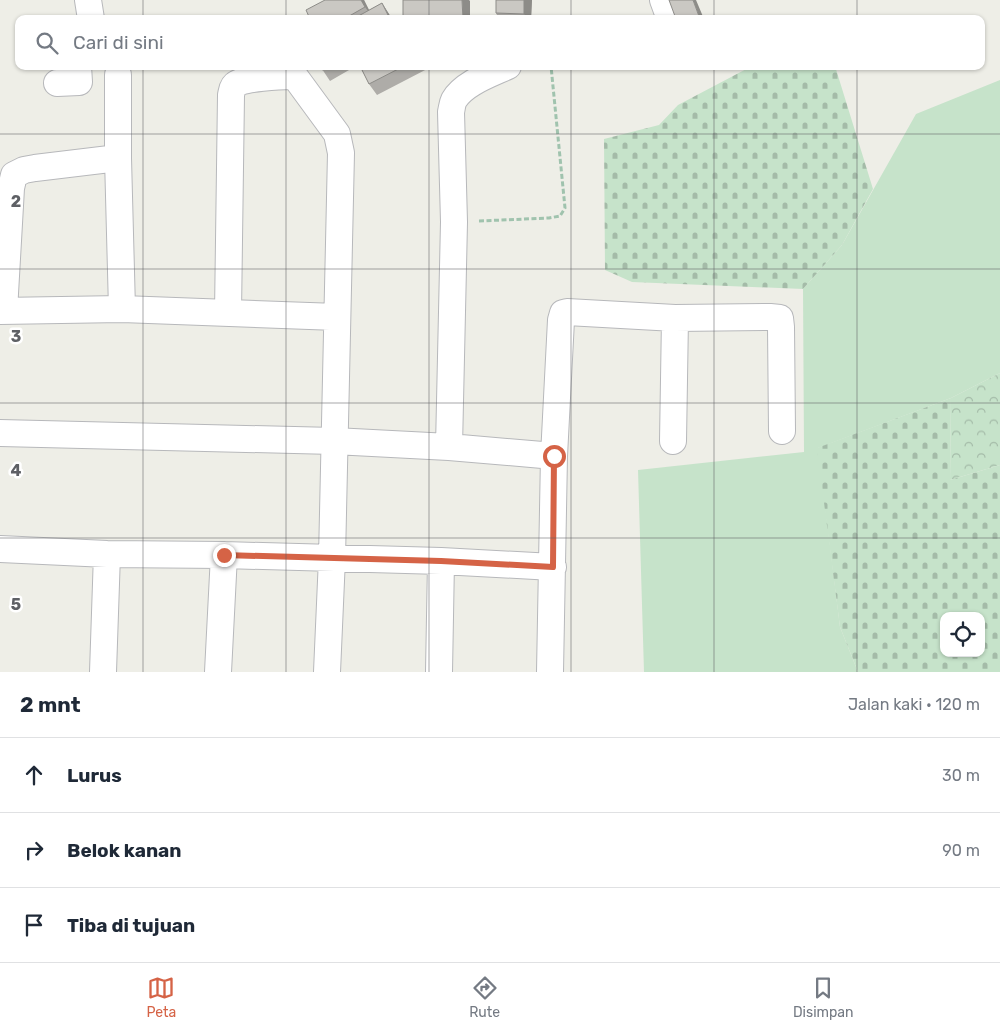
<!DOCTYPE html>
<html lang="id">
<head>
<meta charset="utf-8">
<style>
  :root { --surface:#fff; --page:#f2f2f3; --text:#1f2937; --muted:#747a83; --line:#e0e1e3; --accent:#d56346 }
  body { margin:0; font-family:Rubik,sans-serif; background:var(--page); color:var(--text) }
  .controls { position:absolute; right:15px; bottom:15px; display:grid; overflow:hidden; border-radius:10px; box-shadow:0 1px 4px #0004 }
  .controls button { width:45px; height:45px; display:grid; place-items:center; padding:0; border:0; border-bottom:1px solid var(--line); background:var(--surface); color:var(--text); font:25px sans-serif }
  .stop { position:absolute; width:15px; height:15px; margin:-11px; border:4px solid #d56346; border-radius:50%; background:#fff }
  .stop.end { background:#d56346; border-color:#fff; box-shadow:0 1px 5px #0008 }
  .list { margin:0; padding:0; list-style:none }
  h2 { display:flex; justify-content:space-between; align-items:center; height:65px; margin:0; padding:0 20px; font-size:21px }
  h2 small { font-size:16px; font-weight:400; color:var(--muted) }
  .list li { display:grid; grid-template-columns:32px 1fr auto; gap:15px; align-items:center; box-sizing:border-box; height:75px; padding:0 20px; border-top:1px solid var(--line) }
  .list b { display:block; font-size:19px; white-space:nowrap }
  .list em { font-size:16px; font-style:normal; color:var(--muted) }
  .icon { flex:none; width:28px; height:28px; fill:none; stroke:currentColor; stroke-width:2; stroke-linecap:round; stroke-linejoin:round }
  .map { position:relative; flex:none; width:1000px; height:672px; overflow:hidden }
  .search { position:absolute; background:var(--surface); box-shadow:0 1px 4px #0004; left:15px; right:15px; top:15px; height:55px; display:flex; align-items:center; gap:12px; box-sizing:border-box; padding:0 18px; border-radius:10px; color:var(--muted); font-size:19px }
  .sheet { height:290px; background:var(--surface) }
  nav { display:flex; justify-content:space-around; align-items:center; box-sizing:border-box; height:70px; border-top:1px solid var(--line); background:var(--surface); font-size:14px; color:var(--muted) }
  nav a { display:grid; justify-items:center; gap:2px }
  nav .on { color:var(--accent) }
  .map>svg:first-child { display:block }
  .grass { fill:#c6e3ca }
  .forest { fill:url(#forest-crowns) }
  .cemetery { fill:url(#cemetery-stones); fill-rule:evenodd }
  .lines { fill:none; stroke-linecap:round; stroke-linejoin:round }
  .minor-casing { stroke:#b7b8bb; stroke-width:28 }
  .path { stroke:#a0c3ae; stroke-width:3; stroke-dasharray:5 2.5; stroke-linecap:butt }
  .minor { stroke:#fff; stroke-width:26 }
  .wall { fill:#aeaca8 }
  .shaded-wall { fill:#8d8c88 }
  .building { fill:#cac8c3; stroke:#8d8c88 }
  .route { stroke:#d56346; stroke-width:6 }
  .grid { fill:none; stroke:#5e6065; stroke-width:1; stroke-opacity:0.55 }
  .grid-label { font-size:16px; text-anchor:middle; font-weight:bold; fill:#5e6065; stroke:#fff; stroke-width:5; stroke-linejoin:round; paint-order:stroke }
</style>
</head>
<body>
<div class="map">
<svg width="1000" height="672" viewBox="0 0 1000 672">
  <defs>
    <pattern id="forest-crowns" width="20" height="18" patternUnits="userSpaceOnUse" patternTransform="scale(1.25)"><rect width="20" height="18" fill="#c6e3ca"/><path d="M2 6a3 3 0 1 1 6 0M12 15a3 3 0 1 1 6 0" fill="none" stroke="#a4bba8"/></pattern>
    <pattern id="cemetery-stones" width="16" height="16" patternUnits="userSpaceOnUse" patternTransform="scale(1.25)"><rect width="16" height="16" fill="#c6e3ca"/><path d="M2 7V4a2 2 0 0 1 4 0v3zM10 15v-3a2 2 0 0 1 4 0v3z" fill="#a4bba8"/></pattern>
  </defs>
  <rect width="100%" height="100%" fill="#eeeee7"/>
  <path class="grass" d="M1000,80V373L951,398L818,448L840,627L858,672H644L638,470L804,452L803,289L842,245L916,114Z"/>
  <path class="forest" d="M1000,373V465L950,480L951,398Z"/>
  <path class="cemetery" d="M752,66H835L873,189L842,245L803,289L632,282L605,270L604,139L659,125L678,105Z
    M951,398L950,480L1000,465V672H858L840,627L817,448ZM944,616H981V653H944Z"/>
  <g class="lines">
    <defs>
      <path id="minor" d="M88,0L91,19
        M663,0L670,19
        M118,75V158L122,309
        M57,83L79,82L78,66
        M0,311L122,309L337,317
        M4,311L11,188L14,175L24,170L35,168L118,158
        M228,313L231,95C232,91 232,86 236,84C243,78 281,76 292,76L296,78L337,134L341,153L332,558L327,672
        M0,433L334,441L449,447L554,456
        M673,441L675,318
        M449,447L454,222L451,112C452,108 452,104 454,100C464,83 491,74 508,66
        M0,549L107,554L224,555L441,561L553,567
        M103,672L107,554
        M218,672L224,555
        M439,672L441,561
        M550,672L554,456L561,320L563,313L567,312L675,318L770,317L780,318L781,327L782,431"/>
    </defs>
    <use href="#minor" class="minor-casing"/>
    <path class="path" d="M479,221L549,218L560,216L565,208L551,66"/>
    <use href="#minor" class="minor"/>
  </g>
  <path class="wall" d="M325,0H364L369,10L382,3L392,19H310Z
    M496,0H532L531,19H499L496,13Z
    M320,66H356L330,81Z
    M360,66H428L429,68L377,95L369,84Z"/>
  <path class="shaded-wall" d="M361,0H364L373,18L365,7Z
    M462,0H469L470,1V19H463Z
    M524,0H532L531,19H527L524,14Z
    M693,0H696L704,19H700Z
    M382,3L389,14L392,19H390Z"/>
  <path class="building" d="M325,0H361L365,7L344,19H310L306,10Z
    M403,0H462L463,19H403Z
    M496,0H524V14L496,13Z
    M669,0H693L700,19H676Z
    M382,3L390,19H353Z
    M320,66H329L322,70Z
    M360,66H404L369,84Z"/>
  <g class="lines">
    <path class="route" d="M224,555L441,561L553,567L554,456"/>
  </g>
  <path class="grid" d="M143,0V19M286,0V19M429,0V19M571,0V19M714,0V19M857,0V19M143,66V672M286,66V672M429,66V672M571,66V672M714,66V672M857,66V672M0,134H1000M0,269H1000M0,403H1000M0,538H1000"/>
  <g class="grid-label">
    <text x="16" y="207">2</text>
    <text x="16" y="342">3</text>
    <text x="16" y="476">4</text>
    <text x="16" y="610">5</text>
  </g>
</svg>
<div class="controls">
<button><svg class="icon" aria-label="locate" viewBox="0 0 24 24"><circle cx="12" cy="12" r="6"/><path d="M12 2v4M12 18v4M2 12h4M18 12h4"/></svg></button>
</div>
<div class="stop" style="left:554px;top:456px"></div>
<div class="stop end" style="left:224px;top:555px"></div>
<div class="search"><svg class="icon" aria-label="search" viewBox="0 0 24 24"><circle cx="10" cy="10" r="6"/><path d="M15 15l6 6"/></svg>Cari di sini</div>
</div>
<section class="sheet">
<h2>2 mnt<small>Jalan kaki · 120 m</small></h2>
<ul class="list">
<li><svg class="icon" aria-label="ahead" viewBox="0 0 24 24"><path d="M12 20V5M6 11l6-6 6 6"/></svg><div><b>Lurus</b></div><em>30 m</em></li>
<li><svg class="icon" aria-label="right" viewBox="0 0 24 24"><path d="M7 20v-9h11M14 6l5 5-5 5"/></svg><div><b>Belok kanan</b></div><em>90 m</em></li>
<li><svg class="icon" aria-label="arrive" viewBox="0 0 24 24"><path d="M6 21V4h12l-3 4 3 4H6"/></svg><div><b>Tiba di tujuan</b></div></li>
</ul>
</section>
<nav>
<a class="on"><svg class="icon" aria-label="map" viewBox="0 0 24 24"><path d="M3 6l6-2 6 2 6-2v14l-6 2-6-2-6 2zM9 4v14M15 6v14"/></svg>Peta</a>
<a><svg class="icon" aria-label="directions" viewBox="0 0 24 24"><path d="M12 3l9 9-9 9-9-9zM9 14v-3h6M13 9l2 2-2 2"/></svg>Rute</a>
<a><svg class="icon" aria-label="saved" viewBox="0 0 24 24"><path d="M7 4h10v16l-5-4-5 4z"/></svg>Disimpan</a>
</nav>
</body>
</html>
